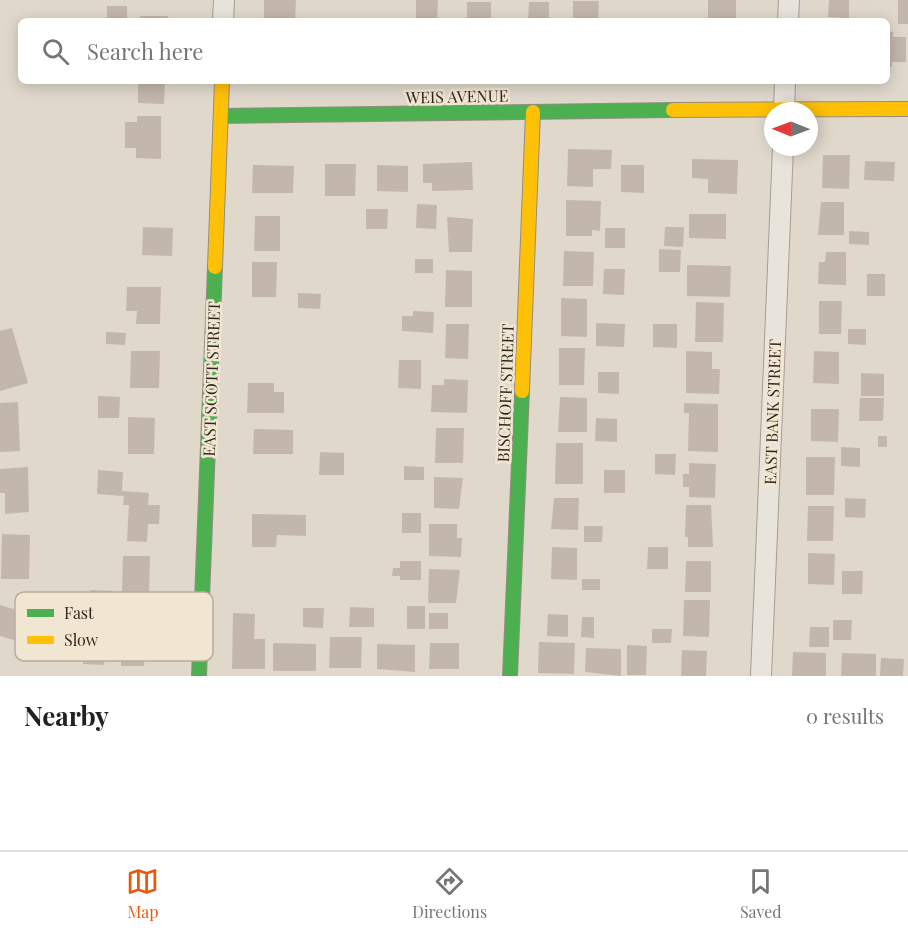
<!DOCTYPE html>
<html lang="en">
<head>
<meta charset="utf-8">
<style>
  :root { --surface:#fff; --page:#f2f2f2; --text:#202124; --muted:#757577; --line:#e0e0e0; --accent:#ea580c }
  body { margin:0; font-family:"Playfair Display",serif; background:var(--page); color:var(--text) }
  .compass { position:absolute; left:764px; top:102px; width:54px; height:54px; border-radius:50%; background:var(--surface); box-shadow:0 3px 15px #0003; rotate:271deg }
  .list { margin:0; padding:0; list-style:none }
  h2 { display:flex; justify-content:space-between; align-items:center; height:78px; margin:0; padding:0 24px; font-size:26px }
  h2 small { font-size:20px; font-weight:400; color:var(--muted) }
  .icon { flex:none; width:33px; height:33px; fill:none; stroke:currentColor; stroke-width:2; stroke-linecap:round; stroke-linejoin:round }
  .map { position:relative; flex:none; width:908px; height:676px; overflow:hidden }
  .search { position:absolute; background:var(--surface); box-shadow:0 3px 15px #0003; left:18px; right:18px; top:18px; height:66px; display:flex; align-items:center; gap:15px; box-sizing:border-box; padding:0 21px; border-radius:9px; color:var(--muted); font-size:22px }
  .sheet { height:174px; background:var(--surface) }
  nav { display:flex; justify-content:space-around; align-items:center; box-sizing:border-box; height:84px; border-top:2px solid var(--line); background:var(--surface); font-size:16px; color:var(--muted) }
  nav a { display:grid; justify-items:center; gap:3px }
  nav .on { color:var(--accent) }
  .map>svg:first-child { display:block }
  .building { fill:#c3b7ac }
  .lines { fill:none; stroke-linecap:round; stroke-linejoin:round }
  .street-casing { stroke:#a59e95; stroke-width:22 }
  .fast-casing { stroke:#958d84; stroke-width:16 }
  .slow-casing { stroke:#958d84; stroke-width:16 }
  .street { stroke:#e8e4dc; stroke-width:20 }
  .fast { stroke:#4caf50; stroke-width:14 }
  .slow { stroke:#ffc107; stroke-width:14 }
  .labels { text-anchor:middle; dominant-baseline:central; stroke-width:5; stroke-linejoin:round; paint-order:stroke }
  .street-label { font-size:16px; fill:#32271e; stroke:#f1e6d2 }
  .key { fill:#f1e6d2; stroke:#b8ad9c; stroke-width:1.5 }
  .key-label { font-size:16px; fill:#32271e }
</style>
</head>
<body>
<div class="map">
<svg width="908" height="676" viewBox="0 0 908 676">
  <rect width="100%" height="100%" fill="#e0d8cb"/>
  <path class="building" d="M264,0H296L295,21H264Z
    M416,0H438L437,21H416Z
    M708,0H736V20L708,19Z
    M829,0H849V18L828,17Z
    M898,0H908V24H898Z
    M573,1H599L598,21H573Z
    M467,2H491V21H467Z
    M529,2H549V21H528Z
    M107,6H127V21H107Z
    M140,16H168L167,21H140Z
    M887,31L893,32V37H906V62H892V67H887Z
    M138,81H165L164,104L138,103Z
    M137,116H161V159L136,158V148H125V122H137Z
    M568,149L612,150L611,169H593V187L567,186Z
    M823,155H850L849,189L822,188Z
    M692,159L738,160L737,194L708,193V179L692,178Z
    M865,161L895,162L894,181L864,180Z
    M472,162L473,190L432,191V183H423V164Z
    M325,164H356L355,196H325Z
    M253,165L294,166L293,193H252Z
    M377,165L408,166V192L377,191Z
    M621,165H644V193L621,192Z
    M566,200L601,201L600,231L592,230V236H566Z
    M821,202H844V235H818Z
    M417,204L437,205L436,229L416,228Z
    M366,209H388L387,229H366Z
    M689,214H726V239L689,238Z
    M255,216H280V251H254Z
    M447,217L473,219L472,252H449Z
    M143,227L173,228L172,256L142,255Z
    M665,227H684L683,247L664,246Z
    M605,228H625V248H605Z
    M849,231L869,232V245L849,244Z
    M659,249L681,250L680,272H659Z
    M564,251L594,252L593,286H563Z
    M826,252H846V285L818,284L819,262H825Z
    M415,259H433V273H415Z
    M252,262H277L276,297H252Z
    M687,265L731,266L730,297L687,296Z
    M604,269H625L624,295L603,294Z
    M446,270L472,271V307H445Z
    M867,274H885V296H867Z
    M127,287H161L160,324H136L137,311H126Z
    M298,293L321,294L320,309L298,308Z
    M561,298L587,299V337L561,336Z
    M819,301H842L841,334H819Z
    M696,302L724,303L723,342H695Z
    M413,311L434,312L433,333L402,331V316H413Z
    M596,323L625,324L624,347L596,346Z
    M446,324H469L468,359L445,358Z
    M653,324H677V348L653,347Z
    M12,328L28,383L0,391V331Z
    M848,329H866V345L848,344Z
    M106,332L126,333L125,345L106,344Z
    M559,348H585L584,385H559Z
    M131,351H160L159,388H130Z
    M686,351L712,352V369H720L719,394L686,393Z
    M814,351L839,352V384L813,383Z
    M399,360H421V389L398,388Z
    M598,372H619V394L598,393Z
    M861,373L884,374V396H861Z
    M444,379L468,380L467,413L431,412L432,385H444Z
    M248,383H274V392H284V413H247Z
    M98,396L120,397L119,418H98Z
    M560,397L587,398V432H558Z
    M860,398H884L883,421H859Z
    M18,402L20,451L0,452V403Z
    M684,403L718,404V452L688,451L689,413H684Z
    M811,409H839L838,442L811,441Z
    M128,417L155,418L154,454H128Z
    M596,418L617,419V442L595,441Z
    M436,428H464L463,463H435Z
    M254,429L293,430V454H253Z
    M878,436H887V447H878Z
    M556,443H583V484H555Z
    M841,447L860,448V467L841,466Z
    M320,452L344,453V475H319Z
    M655,454H676L675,475L655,474Z
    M806,457H835L834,495H806Z
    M689,463L716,464L715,498L689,497V487H683V474H689Z
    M404,466L424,467V480H404Z
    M28,467L29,512L5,514V493H0V469Z
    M98,470L123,472L122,491L149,493L148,505H160L159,524H148L147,542L127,541L129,505H123L124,496L97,494Z
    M604,470H625V493H604Z
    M434,477L463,478L459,509L434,508Z
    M554,498H579L578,530L551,529Z
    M845,498L866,499L865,518L845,517Z
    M686,505H711L713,547H688V537H685Z
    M808,506H834L833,541H807Z
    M402,513H421V533H402Z
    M252,514L306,515V536L277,535L276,547H252Z
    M429,524H457V538H462L461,557L429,556Z
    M584,526H603L602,542H584Z
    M2,534L30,535L29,579H1Z
    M552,547L577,548V580L551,579Z
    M648,547H668V569H647Z
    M808,553L835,554L834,585L808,584Z
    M123,556H150L149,593L122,592Z
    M400,561H421V580H400V576H392L393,568H400Z
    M686,561H711V592H685Z
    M429,569L460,570L456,603H428Z
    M842,571H863L862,594H842Z
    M582,579H600V590H582Z
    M90,590L112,591V609H90Z
    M684,600H710L709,637L683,636Z
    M0,605L50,620L42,648L0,636Z
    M407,606H425V629H407Z
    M350,607L374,608V627H349Z
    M303,608H324L323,628L303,627Z
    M233,613L255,614L254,639H265V669H232Z
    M429,613H448V629H429Z
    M548,614L568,615V637L547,636Z
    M582,617H594V638L581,637Z
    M833,620H852L851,640H833Z
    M121,622H145L144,666H121Z
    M810,627H829V647H809Z
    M652,629H672L671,643H652Z
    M330,637H362L361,668H329Z
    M83,641H105L104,665L83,664Z
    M539,642L575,643L574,674L538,673Z
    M273,643L316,644V671H273Z
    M430,643H459V669H429Z
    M377,644L415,645V672L377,669Z
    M627,645L647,646L646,675H627Z
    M586,648L621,649V676L585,672Z
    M682,650L707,651L706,676H681Z
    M793,652L826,653V676H792Z
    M842,653L876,654V676H841Z
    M881,658L904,659L903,676H880Z"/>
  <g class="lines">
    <defs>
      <path id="street" d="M223,21L224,0
        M788,21L789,0
        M784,111L785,81
        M761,676L783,147"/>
      <path id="fast" d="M222,116L673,110
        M199,676L215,267
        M510,676L522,391"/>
      <path id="slow" d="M673,110L908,109
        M215,267L222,81
        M522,391L533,112"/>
    </defs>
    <use href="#street" class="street-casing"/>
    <use href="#fast" class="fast-casing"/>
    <use href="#slow" class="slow-casing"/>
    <use href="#street" class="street"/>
    <use href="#fast" class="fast"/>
    <use href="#slow" class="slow"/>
  </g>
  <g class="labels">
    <g class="street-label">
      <text transform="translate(457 96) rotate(-1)">WEIS AVENUE</text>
      <text transform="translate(211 379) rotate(-88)">EAST SCOTT STREET</text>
      <text transform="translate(505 393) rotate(-88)">BISCHOFF STREET</text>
      <text transform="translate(772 412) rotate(-88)">EAST BANK STREET</text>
    </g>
  </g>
  <rect x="15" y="592" width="198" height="69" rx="9" class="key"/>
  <rect x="27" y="609" width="27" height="8" fill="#4caf50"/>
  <rect x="27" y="636" width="27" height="8" fill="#ffc107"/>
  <g class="key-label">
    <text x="64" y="619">Fast</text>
    <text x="64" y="646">Slow</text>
  </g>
</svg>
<svg class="compass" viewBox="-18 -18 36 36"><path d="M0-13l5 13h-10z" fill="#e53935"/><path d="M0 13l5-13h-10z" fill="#757577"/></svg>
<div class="search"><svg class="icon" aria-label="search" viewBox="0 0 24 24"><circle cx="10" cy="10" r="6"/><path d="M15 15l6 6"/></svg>Search here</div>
</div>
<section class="sheet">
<h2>Nearby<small>0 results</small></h2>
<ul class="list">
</ul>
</section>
<nav>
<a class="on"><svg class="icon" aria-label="map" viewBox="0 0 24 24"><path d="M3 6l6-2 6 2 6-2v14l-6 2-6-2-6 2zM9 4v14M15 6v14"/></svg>Map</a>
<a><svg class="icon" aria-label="directions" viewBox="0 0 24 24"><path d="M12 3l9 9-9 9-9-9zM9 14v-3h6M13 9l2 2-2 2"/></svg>Directions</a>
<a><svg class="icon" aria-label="saved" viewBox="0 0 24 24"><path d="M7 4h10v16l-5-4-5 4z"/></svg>Saved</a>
</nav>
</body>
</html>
